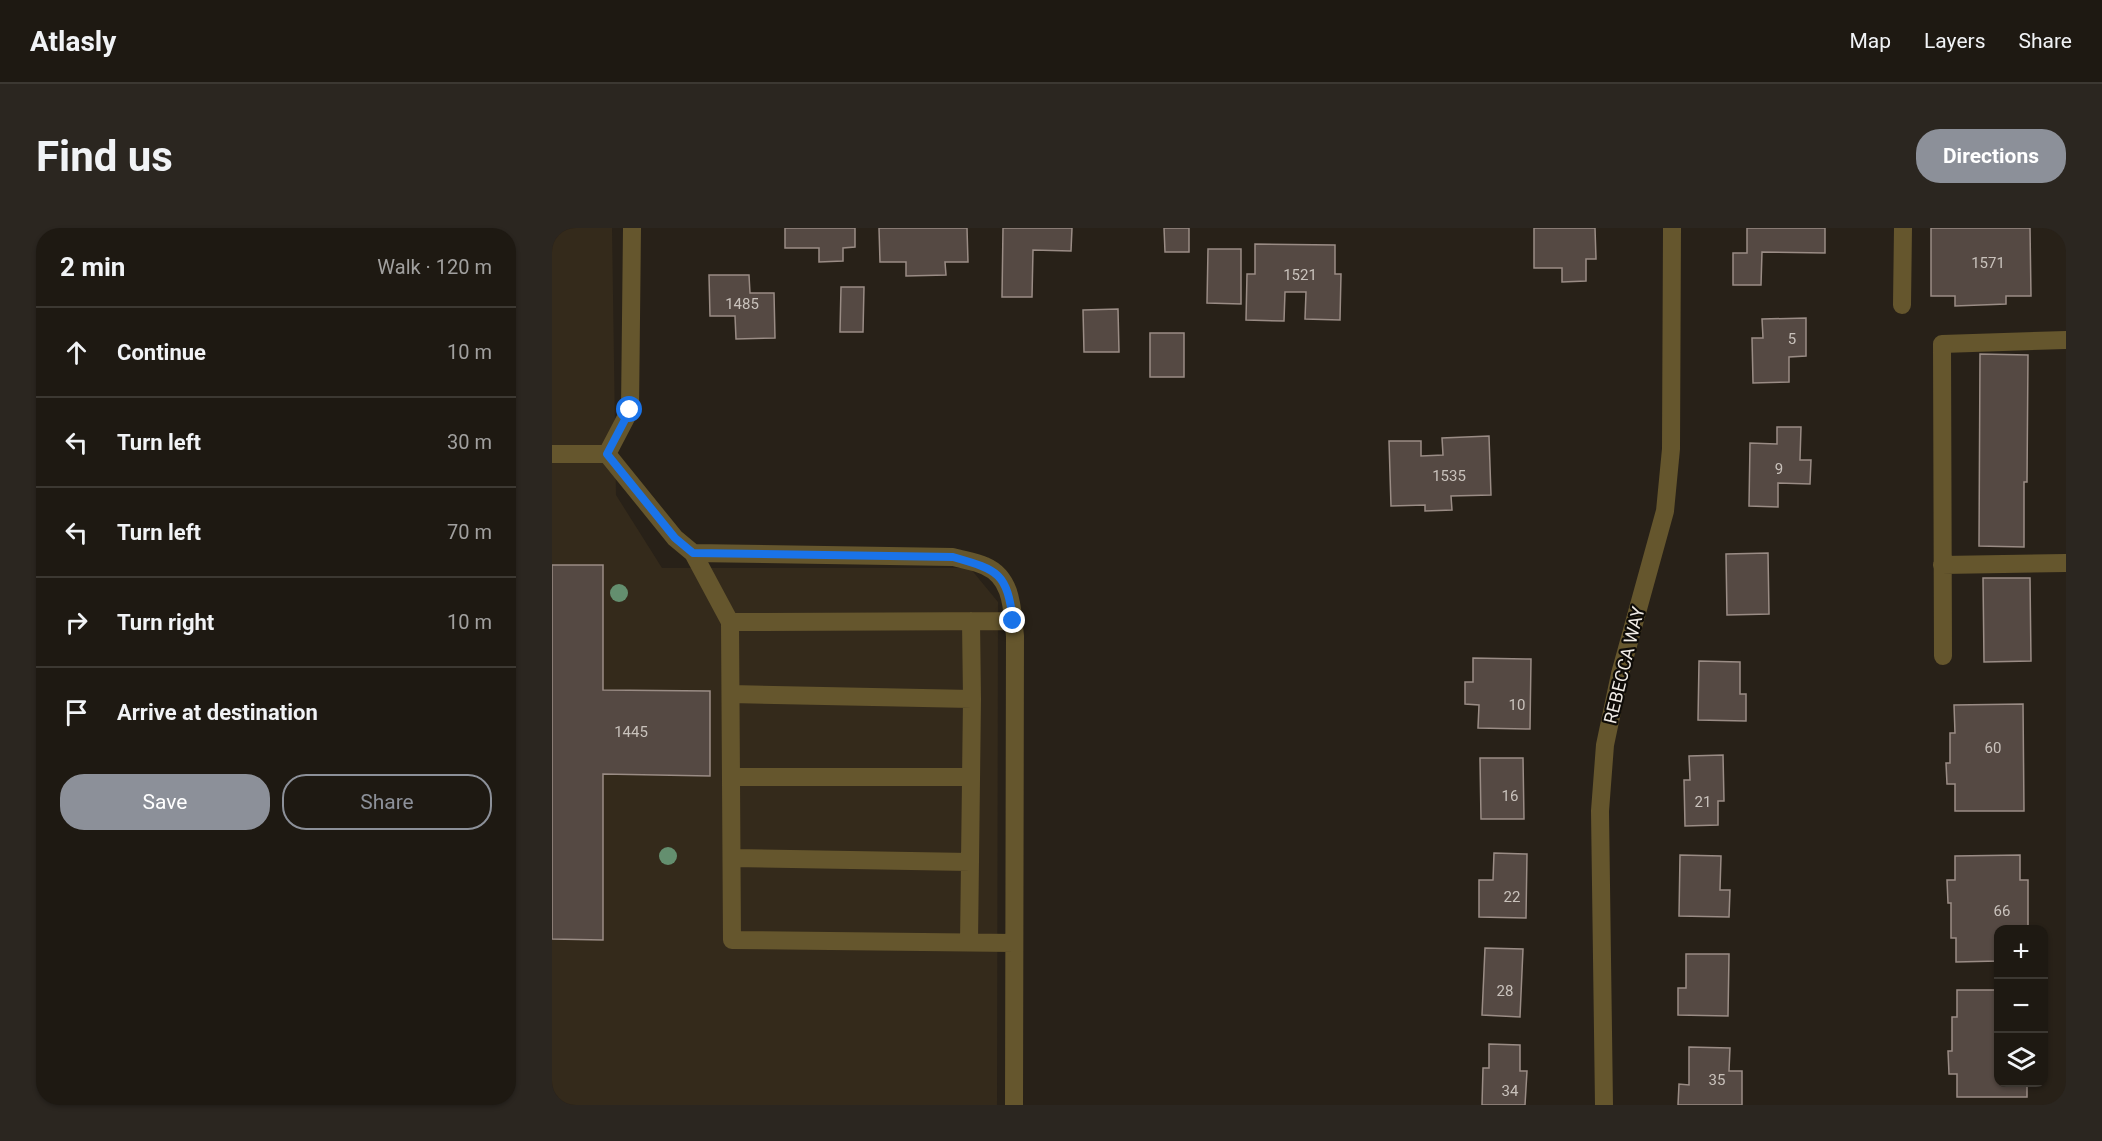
<!DOCTYPE html>
<html lang="en">
<head>
<meta charset="utf-8">
<style>
  :root { --surface:#1e1912; --page:#2b2620; --text:#f1f3f6; --muted:#a1a09f; --line:#3c3832; --accent:#8c9099 }
  body { margin:0; font-family:Roboto,sans-serif; background:var(--page); color:var(--text) }
  .controls { position:absolute; right:18px; bottom:18px; display:grid; overflow:hidden; border-radius:12px; box-shadow:0 2px 4px #0004 }
  .controls button { width:54px; height:54px; display:grid; place-items:center; padding:0; border:0; border-bottom:2px solid var(--line); background:var(--surface); color:var(--text); font:30px sans-serif }
  .stop { position:absolute; width:18px; height:18px; margin:-14px; border:4px solid #1a73e8; border-radius:50%; background:#fff }
  .stop.end { background:#1a73e8; border-color:#fff; box-shadow:0 2px 6px #0008 }
  .list { margin:0; padding:0; list-style:none }
  h2 { display:flex; justify-content:space-between; align-items:center; height:78px; margin:0; padding:0 24px; font-size:26px }
  h2 small { font-size:20px; font-weight:400; color:var(--muted) }
  .list li { display:grid; grid-template-columns:39px 1fr auto; gap:18px; align-items:center; box-sizing:border-box; height:90px; padding:0 24px; border-top:2px solid var(--line) }
  .list b { display:block; font-size:22px; white-space:nowrap }
  .list em { font-size:20px; font-style:normal; color:var(--muted) }
  .actions { display:flex; gap:12px; padding:18px 24px }
  .actions a { flex:1; padding:14px 0; border:2px solid var(--accent); border-radius:24px; text-align:center; font-size:21px; color:var(--accent) }
  .actions .main { background:var(--accent); color:#fff }
  .icon { flex:none; width:33px; height:33px; fill:none; stroke:currentColor; stroke-width:2; stroke-linecap:round; stroke-linejoin:round }
  .map { position:relative; flex:none; width:1514px; height:877px; overflow:hidden; border-radius:24px }
  header { display:flex; align-items:center; gap:36px; box-sizing:border-box; height:84px; padding:0 30px; background:var(--surface); border-bottom:2px solid var(--line) }
  header strong { font-size:28px }
  nav { display:flex; gap:33px; margin-inline-start:auto; font-size:21px }
  .intro { display:flex; align-items:center; justify-content:space-between; box-sizing:border-box; height:144px; padding:0 36px }
  h1 { margin:0; font-size:42px }
  .button { padding:15px 27px; border-radius:24px; background:var(--accent); color:#fff; font-size:21px; font-weight:700 }
  main { display:flex; gap:36px; padding:0 36px }
  aside { flex:1; background:var(--surface); border-radius:24px; box-shadow:0 2px 4px #0004 }
  .map>svg:first-child { display:block }
  .built { fill:#342a1b }
  .building { fill:#554943; stroke:#9a8c85; stroke-width:1.5 }
  .lines { fill:none; stroke-linecap:round; stroke-linejoin:round }
  .minor { stroke:#65562d; stroke-width:18 }
  .tree { fill:#648f6f }
  .route { stroke:#1a73e8; stroke-width:8 }
  .labels { text-anchor:middle; dominant-baseline:central; stroke-width:4.5; stroke-linejoin:round; paint-order:stroke }
  .number-label { font-size:15px; fill:#c9c2bc }
  .street-label { font-size:18px; fill:#f0ebe5; stroke:#0e0b07 }
</style>
</head>
<body>
<header>
<strong>Atlasly</strong>
<nav><a>Map</a><a>Layers</a><a>Share</a></nav>
</header>
<div class="intro"><h1>Find us</h1><a class="button">Directions</a></div>
<main>
<aside>
<h2>2 min<small>Walk · 120 m</small></h2>
<ul class="list">
<li><svg class="icon" aria-label="ahead" viewBox="0 0 24 24"><path d="M12 20V5M6 11l6-6 6 6"/></svg><div><b>Continue</b></div><em>10 m</em></li>
<li><svg class="icon" aria-label="left" viewBox="0 0 24 24"><path d="M17 20v-9H6M10 6l-5 5 5 5"/></svg><div><b>Turn left</b></div><em>30 m</em></li>
<li><svg class="icon" aria-label="left" viewBox="0 0 24 24"><path d="M17 20v-9H6M10 6l-5 5 5 5"/></svg><div><b>Turn left</b></div><em>70 m</em></li>
<li><svg class="icon" aria-label="right" viewBox="0 0 24 24"><path d="M7 20v-9h11M14 6l5 5-5 5"/></svg><div><b>Turn right</b></div><em>10 m</em></li>
<li><svg class="icon" aria-label="arrive" viewBox="0 0 24 24"><path d="M6 21V4h12l-3 4 3 4H6"/></svg><div><b>Arrive at destination</b></div></li>
</ul>
<div class="actions"><a class="main">Save</a><a>Share</a></div>
</aside>
<div class="map">
<svg width="1514" height="877" viewBox="0 0 1514 877">
  <rect width="100%" height="100%" fill="#282118"/>
  <path class="built" d="M0,0H60L64,267L110,340H418L446,374L445,877H0Z"/>
  <path class="building" d="M233,0H303V19L291,20V33L267,34V20H233Z
    M327,0H415L416,34H393L394,47L354,48V34H328Z
    M451,0H520L519,23L481,22L480,69H450Z
    M612,0H637V24H613Z
    M982,0H1043L1044,31H1034V53L1010,54V40H982Z
    M1195,0H1273V25L1210,24L1209,57H1181V25H1195Z
    M1379,0H1478L1479,68H1454V76L1403,78V68H1379Z
    M703,16L783,17V46H789L788,92L753,91L754,64H733L732,93L694,92L695,46H703Z
    M656,21H689V76L655,75Z
    M157,47H197L198,65H222L223,110L184,111L183,88H158Z
    M289,59H312L311,104H288Z
    M566,81L567,124H532L531,82Z
    M1254,90V128L1237,129V154L1201,155L1200,110H1211L1210,91Z
    M598,105H632V149H598Z
    M1428,126L1476,127L1475,254H1472V319L1427,318Z
    M1225,199H1249L1248,232H1259L1258,256L1226,255V279L1197,278L1198,215L1225,216Z
    M937,208L939,267L899,268L900,282L873,283V277L839,278L837,213H869V228L891,227L890,210Z
    M1216,325L1217,386L1175,387L1174,326Z
    M0,337H51V462L158,463V548L51,546V712L0,711Z
    M1431,350H1478L1479,433L1432,434Z
    M921,430L979,431L978,501L926,500L927,477L913,476V454H921Z
    M1147,433L1188,434V466H1194V493L1146,492Z
    M1471,476L1472,583H1403V556H1395L1394,535H1398V505H1403L1402,477Z
    M1171,527L1172,573H1166V597L1133,598L1132,552H1138L1137,528Z
    M928,530H971L972,591H929Z
    M942,625L975,626L974,690L927,689V652H941Z
    M1128,627L1169,628L1168,662H1178L1177,689L1127,688Z
    M1468,627V652H1476V702H1446V733L1404,734V710H1399V675H1396L1395,652H1403V628Z
    M933,720L971,721L968,789L930,787Z
    M1134,726H1177L1176,788L1126,787V760H1134Z
    M1405,762H1446V854H1475V869H1405V846H1397L1396,823H1400V789H1405Z
    M937,816L968,817V843H975L973,877H930L931,840H937Z
    M1137,819L1178,820L1177,843H1190V877H1126L1127,856L1137,857Z"/>
  <g class="lines">
    <path class="minor" d="M1350,77L1351,0
      M0,226H55
      M55,226L123,310L141,325L401,329C411,332 423,333 433,338C461,350 460,382 463,408L462,877
      M55,226L78,182L80,0
      M141,325L178,394L180,712L462,715
      M1390,337L1514,335
      M178,394L461,393
      M1391,428L1390,116L1514,112
      M179,466L420,471L419,393
      M179,549H419
      M180,630L418,634
      M417,714L420,471
      M1052,877L1048,583L1053,517L1068,446L1113,283L1119,221L1120,0"/>
  </g>
  <g class="tree">
    <circle cx="67" cy="365" r="9"/>
    <circle cx="116" cy="628" r="9"/>
  </g>
  <g class="lines">
    <path class="route" d="M78,182L55,226L123,310L141,325L401,329C446,342 455,344 461,393"/>
  </g>
  <g class="labels">
    <g class="number-label">
      <text x="1436" y="35">1571</text>
      <text x="748" y="47">1521</text>
      <text x="190" y="76">1485</text>
      <text x="1240" y="111">5</text>
      <text x="1227" y="241">9</text>
      <text x="897" y="248">1535</text>
      <text x="965" y="477">10</text>
      <text x="79" y="504">1445</text>
      <text x="1441" y="520">60</text>
      <text x="958" y="568">16</text>
      <text x="1151" y="574">21</text>
      <text x="960" y="669">22</text>
      <text x="1450" y="683">66</text>
      <text x="953" y="763">28</text>
      <text x="1165" y="852">35</text>
      <text x="958" y="863">34</text>
    </g>
    <g class="street-label">
      <text transform="translate(1072 437) rotate(-76)">REBECCA WAY</text>
    </g>
  </g>
</svg>
<div class="controls">
<button>+</button>
<button>−</button>
<button><svg class="icon" aria-label="layers" viewBox="0 0 24 24"><path d="M12 4l9 5-9 5-9-5zM3 14l9 5 9-5"/></svg></button>
</div>
<div class="stop" style="left:78px;top:182px"></div>
<div class="stop end" style="left:461px;top:393px"></div>
</div>
</main>
</body>
</html>
